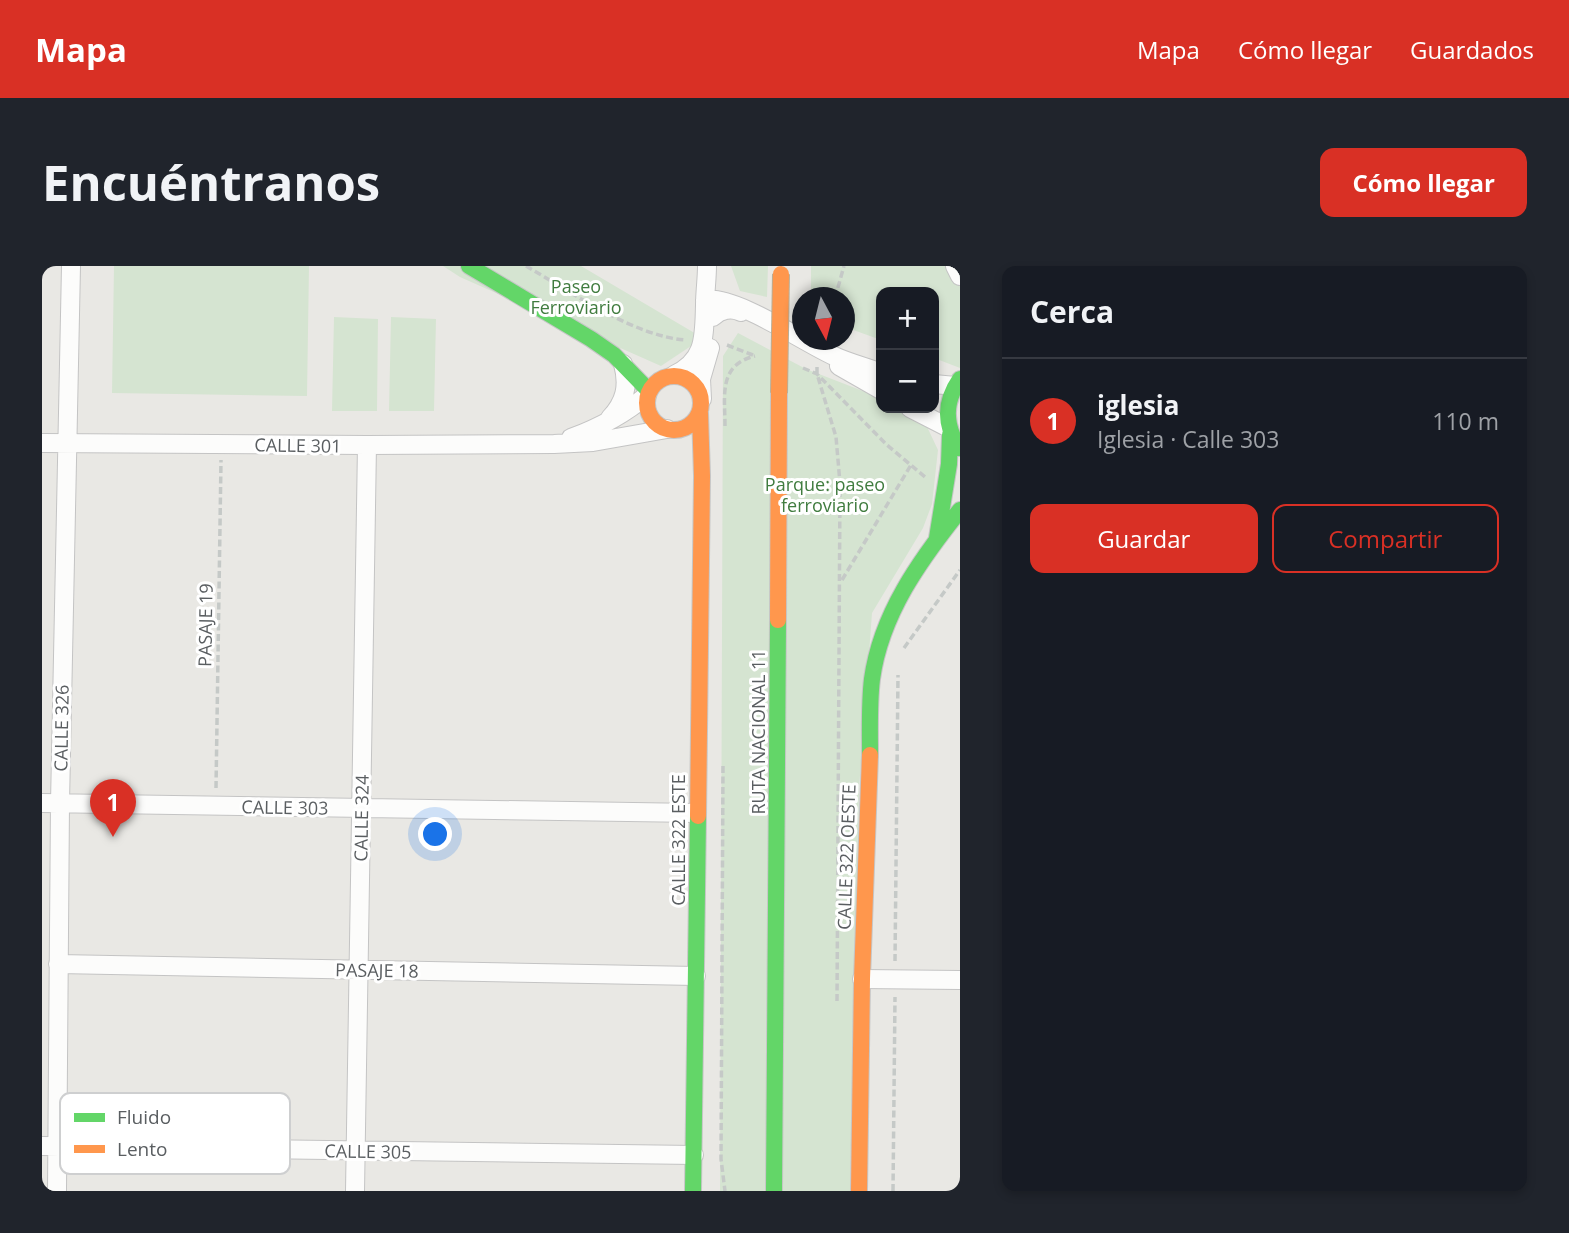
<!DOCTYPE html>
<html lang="es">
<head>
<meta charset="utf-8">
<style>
  :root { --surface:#171b24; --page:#20242c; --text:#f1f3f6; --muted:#9ea1a6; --line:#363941; --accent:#d93025 }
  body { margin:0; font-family:"Open Sans",sans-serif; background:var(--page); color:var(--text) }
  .controls { position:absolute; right:21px; top:21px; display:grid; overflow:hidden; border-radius:14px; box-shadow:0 4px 10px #0003 }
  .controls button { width:63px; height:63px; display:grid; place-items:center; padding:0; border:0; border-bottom:2px solid var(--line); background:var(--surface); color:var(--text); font:35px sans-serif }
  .compass { position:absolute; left:750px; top:21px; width:63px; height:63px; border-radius:50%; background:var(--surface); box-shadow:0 4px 10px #0003; rotate:173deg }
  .you { position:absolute; left:394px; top:569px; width:24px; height:24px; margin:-18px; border:5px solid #fff; border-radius:50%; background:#1a73e8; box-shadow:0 0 0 10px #1a73e833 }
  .badge { display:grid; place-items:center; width:46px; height:46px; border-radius:50%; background:var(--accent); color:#fff; font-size:23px; font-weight:700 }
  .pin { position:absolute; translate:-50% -58px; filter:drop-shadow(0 2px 4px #0008) }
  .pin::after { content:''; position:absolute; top:37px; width:24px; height:21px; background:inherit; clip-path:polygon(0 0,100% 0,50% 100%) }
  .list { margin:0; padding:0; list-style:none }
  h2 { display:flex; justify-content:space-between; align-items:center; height:91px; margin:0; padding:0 28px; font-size:30px }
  h2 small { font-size:23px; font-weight:400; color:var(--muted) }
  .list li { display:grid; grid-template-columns:46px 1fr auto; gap:21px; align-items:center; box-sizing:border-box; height:126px; padding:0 28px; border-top:2px solid var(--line) }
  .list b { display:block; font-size:26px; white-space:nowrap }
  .list p { margin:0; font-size:23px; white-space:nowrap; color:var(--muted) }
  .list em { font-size:23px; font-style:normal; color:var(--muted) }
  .actions { display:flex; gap:14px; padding:21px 28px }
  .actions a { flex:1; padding:16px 0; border:2px solid var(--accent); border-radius:14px; text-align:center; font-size:24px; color:var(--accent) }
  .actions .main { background:var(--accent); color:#fff }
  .map { position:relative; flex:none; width:918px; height:925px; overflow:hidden; border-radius:14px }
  header { display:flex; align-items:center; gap:42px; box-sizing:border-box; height:98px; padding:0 35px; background:var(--accent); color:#fff }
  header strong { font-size:33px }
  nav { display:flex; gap:38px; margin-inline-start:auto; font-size:24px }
  .intro { display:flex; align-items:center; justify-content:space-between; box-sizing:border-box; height:168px; padding:0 42px }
  h1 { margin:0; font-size:49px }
  .button { padding:18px 32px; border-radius:14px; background:var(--accent); color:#fff; font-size:24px; font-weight:700 }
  main { display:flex; gap:42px; padding:0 42px }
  aside { flex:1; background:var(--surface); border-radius:14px; box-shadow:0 4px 10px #0003 }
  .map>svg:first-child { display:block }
  .green { fill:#d5e4d1 }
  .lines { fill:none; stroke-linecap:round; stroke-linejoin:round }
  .street-casing { stroke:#c4c4c4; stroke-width:20 }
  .fast-casing { stroke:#c6c6c6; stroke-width:18 }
  .slow-casing { stroke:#c6c6c6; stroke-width:18 }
  .path { stroke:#c5c9c7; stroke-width:3.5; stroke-dasharray:7 3.5; stroke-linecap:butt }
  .street { stroke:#fcfcfb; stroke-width:18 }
  .fast { stroke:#63d668; stroke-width:16 }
  .slow { stroke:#ff974d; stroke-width:16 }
  .slow-bridge-casing { stroke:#bbae96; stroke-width:18; stroke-linecap:butt }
  .slow-bridge { stroke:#ff974d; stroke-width:16 }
  .labels { text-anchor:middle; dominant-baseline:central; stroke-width:6; stroke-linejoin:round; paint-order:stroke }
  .park-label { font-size:18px; fill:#407c3f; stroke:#fff }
  .street-label { font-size:18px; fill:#5a5e61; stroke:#fff }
  .key { fill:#fff; stroke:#cecfd0; stroke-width:2 }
  .key-label { font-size:19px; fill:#5a5e61 }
</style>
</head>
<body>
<header>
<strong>Mapa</strong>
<nav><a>Mapa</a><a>Cómo llegar</a><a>Guardados</a></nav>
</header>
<div class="intro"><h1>Encuéntranos</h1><a class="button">Cómo llegar</a></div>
<main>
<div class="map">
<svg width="918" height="925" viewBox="0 0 918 925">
  <rect width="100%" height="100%" fill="#e9e8e4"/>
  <path class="green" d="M72,0H267L265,130L70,127Z
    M401,0H539L661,72L619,100L418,11Z
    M689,0H726L725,31L698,25Z
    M769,0H918V102L892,92V26H839V74L803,61L802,32L769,31Z
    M292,51L336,53L335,145H290Z
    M349,51L394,53L392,145H347Z
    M696,67L764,103L839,132V142H863L879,148L896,184L890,238L881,262L830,347L817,523L808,925H678L681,90Z"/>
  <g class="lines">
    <defs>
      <path id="street" d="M913,0L918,10
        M663,34C691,28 763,77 792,90C807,97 824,101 839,107
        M671,51C678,44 689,41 699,46
        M797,100L839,124
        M632,109C664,94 662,70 663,39C663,26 665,13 665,0
        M892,118L913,120
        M660,133L659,113L668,82
        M868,142L905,161
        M568,152C583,136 587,120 581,98
        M529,172C556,162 583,148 605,129
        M0,177L325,179L512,178L551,176L625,163
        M0,537L654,547
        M16,698L654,710
        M820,713L918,714
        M0,880L652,889
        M15,925L18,537L29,0
        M313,925L325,179"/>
      <path id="fast" d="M427,0L549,73L572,89L607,125
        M917,182C902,158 902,136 918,113
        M895,272L907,198L908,169
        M828,489C828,464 827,438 830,413C839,348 878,294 918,244
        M651,925L656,550
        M732,925L736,354"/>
      <path id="slow" d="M605 137a27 27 0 1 1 54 0a27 27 0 1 1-54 0Z
        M736,354L737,127
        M656,550L660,210L658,147
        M817,925L820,713L828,489"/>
    </defs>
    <use href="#street" class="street-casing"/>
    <use href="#fast" class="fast-casing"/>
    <use href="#slow" class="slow-casing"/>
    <path class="path" d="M484,0C529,26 592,70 643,74
      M793,32L802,0
      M685,79L711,89
      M775,101V108L794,171L798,217L795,737
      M761,102L775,108L845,179L883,211
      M683,160C683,129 676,99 713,90
      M800,314L869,199
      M862,382L918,304
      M681,500L679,893L683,925
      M174,522L179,194
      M853,695L856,409
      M851,925L853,731"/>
    <use href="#street" class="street"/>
    <use href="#fast" class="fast"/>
    <use href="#slow" class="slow"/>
    <defs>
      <path id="slow-bridge" d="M737,127L739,8"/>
    </defs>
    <use href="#slow-bridge" class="slow-bridge-casing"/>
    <use href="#slow-bridge" class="slow-bridge"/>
  </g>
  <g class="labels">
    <g class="park-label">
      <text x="534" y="20">Paseo<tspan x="534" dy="21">Ferroviario</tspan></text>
      <text x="783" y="218">Parque: paseo<tspan x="783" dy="21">ferroviario</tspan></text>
    </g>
    <g class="street-label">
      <text transform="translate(256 179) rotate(1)">CALLE 301</text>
      <text transform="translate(163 359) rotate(-89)">PASAJE 19</text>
      <text transform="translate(19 462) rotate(-89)">CALLE 326</text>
      <text transform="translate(716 466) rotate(-90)">RUTA NACIONAL 11</text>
      <text transform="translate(243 541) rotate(1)">CALLE 303</text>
      <text transform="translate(319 552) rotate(-89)">CALLE 324</text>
      <text transform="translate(636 574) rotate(-90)">CALLE 322 ESTE</text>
      <text transform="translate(804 591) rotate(-88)">CALLE 322 OESTE</text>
      <text transform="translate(335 704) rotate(1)">PASAJE 18</text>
      <text transform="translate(326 885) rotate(1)">CALLE 305</text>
    </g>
  </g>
  <rect x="18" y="827" width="230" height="81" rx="10" class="key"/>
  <rect x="32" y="847" width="31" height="9" fill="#63d668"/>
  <rect x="32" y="879" width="31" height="8" fill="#ff974d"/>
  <g class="key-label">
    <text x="75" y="858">Fluido</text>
    <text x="75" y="890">Lento</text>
  </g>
</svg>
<div class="controls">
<button>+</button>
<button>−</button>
</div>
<svg class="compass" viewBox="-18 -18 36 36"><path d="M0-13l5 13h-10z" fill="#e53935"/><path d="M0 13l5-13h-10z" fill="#9ea1a6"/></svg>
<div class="you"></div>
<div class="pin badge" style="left:71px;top:571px">1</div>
</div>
<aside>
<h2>Cerca<small></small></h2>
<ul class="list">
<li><span class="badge">1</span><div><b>iglesia</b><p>Iglesia · Calle 303</p></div><em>110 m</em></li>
</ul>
<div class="actions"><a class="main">Guardar</a><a>Compartir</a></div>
</aside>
</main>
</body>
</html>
